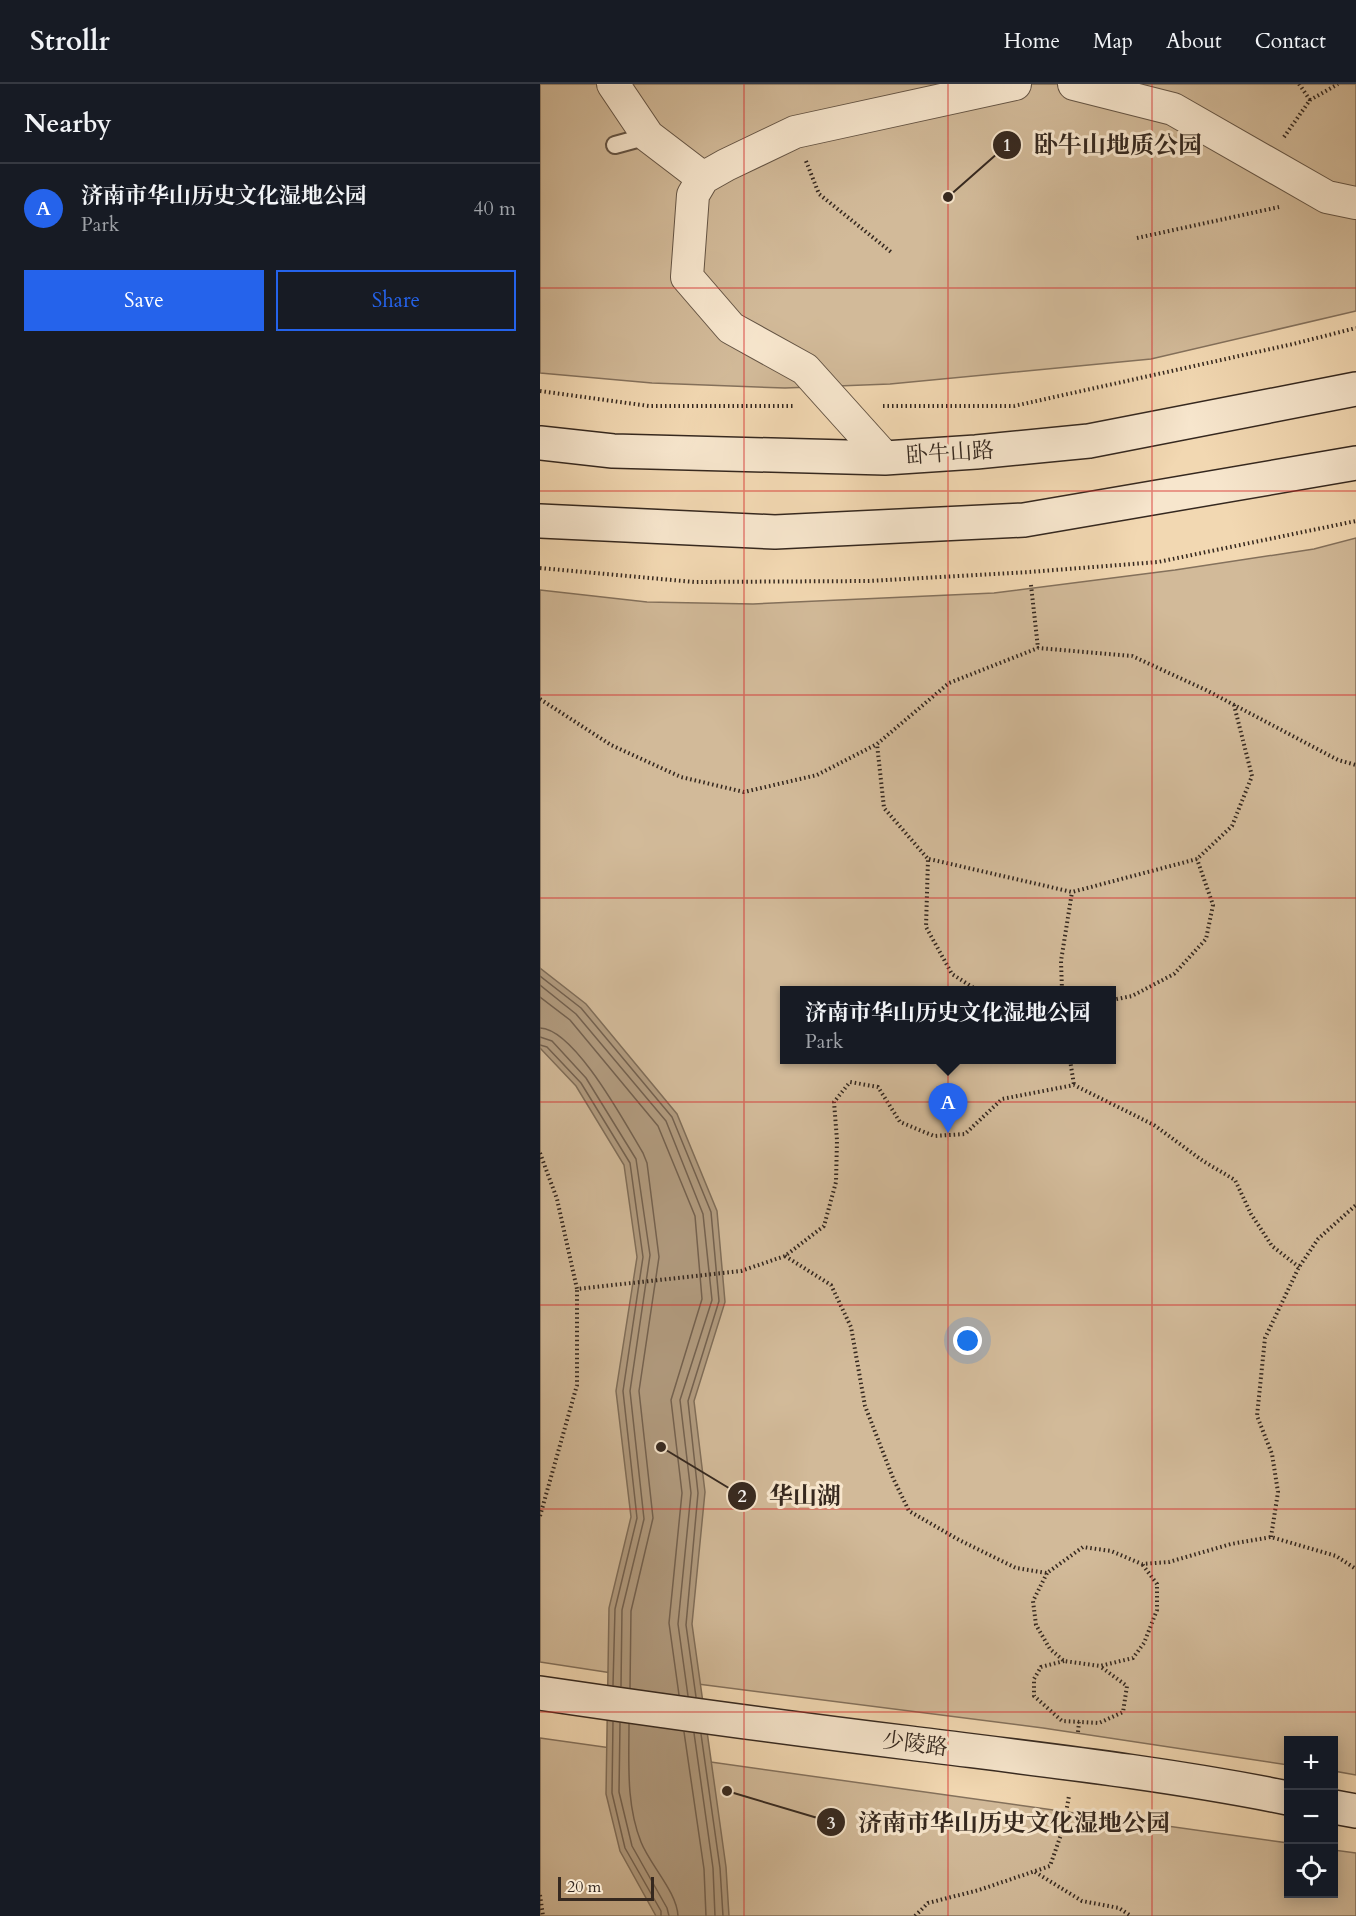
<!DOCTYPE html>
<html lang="en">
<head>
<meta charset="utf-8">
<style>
  :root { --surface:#171b24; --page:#242831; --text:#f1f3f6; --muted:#9ea1a6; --line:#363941; --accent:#2563eb }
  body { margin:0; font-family:Cardo,"Noto Serif SC",serif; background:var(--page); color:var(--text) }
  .controls { position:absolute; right:18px; bottom:18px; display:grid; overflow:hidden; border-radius:0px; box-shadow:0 3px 15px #0003 }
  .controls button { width:54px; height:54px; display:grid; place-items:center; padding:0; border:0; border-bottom:2px solid var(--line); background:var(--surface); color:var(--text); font:30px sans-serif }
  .scale { position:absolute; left:18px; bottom:15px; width:96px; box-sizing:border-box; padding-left:6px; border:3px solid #35281f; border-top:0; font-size:16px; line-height:21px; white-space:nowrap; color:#35281f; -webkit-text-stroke:4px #f7e6cd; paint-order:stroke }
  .you { position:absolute; left:428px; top:1257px; width:21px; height:21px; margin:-15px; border:4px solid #fff; border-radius:50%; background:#1a73e8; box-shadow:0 0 0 9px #1a73e833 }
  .badge { display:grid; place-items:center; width:39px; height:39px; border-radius:50%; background:var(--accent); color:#fff; font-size:20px; font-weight:700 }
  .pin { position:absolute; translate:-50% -50px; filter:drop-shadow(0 2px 3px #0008) }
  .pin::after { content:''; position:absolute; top:32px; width:21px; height:18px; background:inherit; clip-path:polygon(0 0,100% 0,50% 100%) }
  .popup { position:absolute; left:240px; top:902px; width:336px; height:78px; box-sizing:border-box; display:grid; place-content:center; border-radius:0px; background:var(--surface); filter:drop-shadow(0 2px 4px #0005); font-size:20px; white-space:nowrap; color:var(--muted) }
  .popup b { font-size:22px; color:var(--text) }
  .popup::after { content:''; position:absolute; left:50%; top:100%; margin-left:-12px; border:12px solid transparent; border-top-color:var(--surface) }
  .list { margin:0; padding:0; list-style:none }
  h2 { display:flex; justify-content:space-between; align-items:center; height:78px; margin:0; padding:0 24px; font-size:26px }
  h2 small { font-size:20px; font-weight:400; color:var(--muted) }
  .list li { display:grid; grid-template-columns:39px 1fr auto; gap:18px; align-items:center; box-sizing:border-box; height:90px; padding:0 24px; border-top:2px solid var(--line) }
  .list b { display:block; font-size:22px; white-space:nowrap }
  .list p { margin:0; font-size:20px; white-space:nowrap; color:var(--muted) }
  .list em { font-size:20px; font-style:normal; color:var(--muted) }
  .actions { display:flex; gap:12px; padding:18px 24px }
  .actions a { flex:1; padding:14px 0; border:2px solid var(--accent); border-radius:0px; text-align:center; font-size:21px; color:var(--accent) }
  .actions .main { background:var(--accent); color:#fff }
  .icon { flex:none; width:33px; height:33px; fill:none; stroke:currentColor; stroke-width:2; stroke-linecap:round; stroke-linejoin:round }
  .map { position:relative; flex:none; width:816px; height:1832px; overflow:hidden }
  header { display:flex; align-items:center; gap:36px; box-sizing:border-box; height:84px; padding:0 30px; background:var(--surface); border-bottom:2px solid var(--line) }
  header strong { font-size:28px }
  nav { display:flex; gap:33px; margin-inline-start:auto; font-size:21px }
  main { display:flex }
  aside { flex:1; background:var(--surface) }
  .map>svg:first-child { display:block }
  .green { fill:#d2ba99; stroke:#84715c; stroke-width:1.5; fill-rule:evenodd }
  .water { fill:#b29c80; stroke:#806e59; stroke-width:1.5 }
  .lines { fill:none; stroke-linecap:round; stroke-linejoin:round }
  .shore { stroke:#746250; stroke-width:1.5 }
  .lane-casing { stroke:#645444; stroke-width:20 }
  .street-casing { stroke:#645444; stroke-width:34 }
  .secondary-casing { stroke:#35281f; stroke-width:36 }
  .path { stroke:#35281f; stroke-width:4; stroke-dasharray:1.5 3; stroke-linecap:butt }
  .lane { stroke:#f7e6cd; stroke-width:16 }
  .street { stroke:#f7e6cd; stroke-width:32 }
  .secondary { stroke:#f7e6cd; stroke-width:33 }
  .grid { fill:none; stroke:#d62828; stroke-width:1.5; stroke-opacity:0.55 }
  .labels { text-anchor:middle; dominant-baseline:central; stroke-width:6; stroke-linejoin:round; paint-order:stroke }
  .street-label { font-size:22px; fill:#35281f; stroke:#f7e6cd }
  .leader { fill:none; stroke:#35281f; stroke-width:2 }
  .callout-dot { fill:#35281f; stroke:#f7e6cd; stroke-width:2 }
  .mark-label { font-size:18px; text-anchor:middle; font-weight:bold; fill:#fff }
  .callout-label { font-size:24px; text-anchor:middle; font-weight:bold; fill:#35281f; stroke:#f7e6cd; stroke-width:6; stroke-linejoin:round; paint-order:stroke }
</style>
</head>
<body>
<header>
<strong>Strollr</strong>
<nav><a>Home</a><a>Map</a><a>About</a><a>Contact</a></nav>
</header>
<main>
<aside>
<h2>Nearby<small></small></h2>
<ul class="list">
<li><span class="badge">A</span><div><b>济南市华山历史文化湿地公园</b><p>Park</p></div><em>40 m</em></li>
</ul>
<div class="actions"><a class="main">Save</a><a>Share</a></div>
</aside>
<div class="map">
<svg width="816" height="1832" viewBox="0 0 816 1832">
  <rect width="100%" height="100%" fill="#f2d8b2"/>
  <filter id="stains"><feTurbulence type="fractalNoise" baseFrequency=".00333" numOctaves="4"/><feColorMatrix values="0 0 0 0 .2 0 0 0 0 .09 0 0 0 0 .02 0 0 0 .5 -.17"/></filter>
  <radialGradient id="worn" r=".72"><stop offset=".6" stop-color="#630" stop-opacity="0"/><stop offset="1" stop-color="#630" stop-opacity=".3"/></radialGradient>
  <path class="green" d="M0,0H816V227L611,275L350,300L245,304L112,299L0,289Z
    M816,454V1691L794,1687V1656H748V1681L503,1644L72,1589L0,1578V506L107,518L213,520L454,509L635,486L774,465ZM244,906H572V976H244Z
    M0,1654L748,1759V1810H794V1766L816,1769V1832H0Z"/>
  <path class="water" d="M0,884L46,920L137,1030L177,1127L185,1218L154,1317L165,1408L152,1540L186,1783L189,1832H116L80,1767L66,1710L69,1524L91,1433L76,1307L97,1173L84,1081L36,1002L0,964Z"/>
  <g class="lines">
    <path class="shore" d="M0,892L41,924L132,1033L171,1128L179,1217L148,1317L158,1409L146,1541L156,1613
      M0,901L36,930L126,1037L163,1130L172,1216L140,1316L151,1409L138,1540L148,1612
      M0,913L30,936L118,1042L155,1132L162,1215L131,1316L142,1409L129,1539L139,1611
      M0,944C35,945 86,1041 103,1069L107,1079L119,1173L99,1307L113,1434L91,1527L90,1604
      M0,953L12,957L46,994L96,1075L110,1171L90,1307L104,1435L82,1526L81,1602
      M0,961L7,963L41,999L90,1079L103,1173L83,1307L97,1434L75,1525L73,1601
      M73,1638L72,1709L85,1764L121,1827V1832
      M80,1639L79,1708L92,1762L127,1824L129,1832
      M89,1640C89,1680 86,1720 101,1758C110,1781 137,1808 138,1832
      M144,1648L164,1785L166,1832
      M154,1649L173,1784L175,1832
      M161,1650L180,1784L183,1832"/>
    <defs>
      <path id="lane" d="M75,61L108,52"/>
      <path id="street" d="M73,0L108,52L163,94L153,111L147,193L191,244L265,285L345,374
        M534,0L633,25L787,113L816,119
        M163,94L186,81L255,48L475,0"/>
      <path id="secondary" d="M0,359L73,367L345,374L436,368L549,357L816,305
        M0,437L235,448L484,436L816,379
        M0,1609C123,1627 246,1644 370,1659C496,1675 624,1689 748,1714
        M794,1723L816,1727"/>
    </defs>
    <use href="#lane" class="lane-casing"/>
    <use href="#street" class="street-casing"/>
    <use href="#secondary" class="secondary-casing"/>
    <path class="path" d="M759,0L770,16
      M744,53L770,16L798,0
      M266,77L279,110L351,168
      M597,154L739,123
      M0,307L109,322H254
      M343,322H474L753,260L816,244
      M0,484L154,498L329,497L489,488L618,478L816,437
      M491,501L498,564
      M0,615L71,661L141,693L204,708L277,691L337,660
      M389,775L532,808L657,775L692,742L712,692L694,621
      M437,906L412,890L386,843L388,775L344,724L337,660L409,599L498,564L592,572L666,606L798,676L816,681
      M522,906L521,877L532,808
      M572,916L592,912L634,890L666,855L673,821L657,775
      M530,976L534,1001
      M0,1069L17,1115L37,1205L201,1187L245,1172L284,1142L296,1098L297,1056L294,1018L310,998L338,1003L360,1038L394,1052L425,1050L462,1015L534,1001L614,1041L663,1077L695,1096L711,1130L732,1162L759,1183
      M245,1172L291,1201L311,1243L325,1322L353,1394L369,1427L419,1456L476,1484L507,1489L543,1463L571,1467L602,1480L629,1478L691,1460L731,1453L796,1472L816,1485
      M0,1432L37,1301V1205
      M731,1453L738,1408L732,1370L717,1332L725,1254L759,1183L778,1155L816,1121
      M507,1489L493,1517L496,1541L510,1565L524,1577L560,1582L593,1574L604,1559L617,1526V1500L602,1480
      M524,1577L501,1583L494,1595V1612L522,1637L559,1639L583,1628L587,1602L561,1583
      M538,1648L539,1638
      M495,1788L542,1817L579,1824L591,1832
      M0,1811L3,1832
      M375,1832L388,1819L439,1806L510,1782L523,1745L529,1712"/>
    <use href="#lane" class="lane"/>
    <use href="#street" class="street"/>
    <use href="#secondary" class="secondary"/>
  </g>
  <path class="grid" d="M204,0V1832M408,0V1832M612,0V1832M0,204H816M0,407H816M0,611H816M0,814H816M0,1018H816M0,1221H816M0,1425H816M0,1628H816"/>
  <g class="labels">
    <g class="street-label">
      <text transform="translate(410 369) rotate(-4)">卧牛山路</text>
      <text transform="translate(375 1660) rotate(7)">少陵路</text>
    </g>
  </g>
  <path class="leader" d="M408 113L467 61M121 1363L202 1412M187 1707L291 1738"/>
  <g class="callout-dot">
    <circle cx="408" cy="113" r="6"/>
    <circle cx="121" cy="1363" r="6"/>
    <circle cx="187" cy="1707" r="6"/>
    <circle cx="467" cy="61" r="15"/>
    <circle cx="202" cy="1412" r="15"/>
    <circle cx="291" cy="1738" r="15"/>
  </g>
  <g class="mark-label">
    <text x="467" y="67">1</text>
    <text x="202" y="1418">2</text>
    <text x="291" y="1745">3</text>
  </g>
  <g class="callout-label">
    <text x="578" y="69">卧牛山地质公园</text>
    <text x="265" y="1420">华山湖</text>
    <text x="474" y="1747">济南市华山历史文化湿地公园</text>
  </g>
  <rect width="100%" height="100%" filter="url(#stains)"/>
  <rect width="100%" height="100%" fill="url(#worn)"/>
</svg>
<div class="controls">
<button>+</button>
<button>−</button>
<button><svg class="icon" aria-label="locate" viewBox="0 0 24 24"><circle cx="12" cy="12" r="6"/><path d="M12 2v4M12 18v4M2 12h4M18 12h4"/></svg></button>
</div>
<div class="scale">20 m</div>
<div class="you"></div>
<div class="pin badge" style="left:408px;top:1049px">A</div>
<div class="popup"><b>济南市华山历史文化湿地公园</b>Park</div>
</div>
</main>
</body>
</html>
